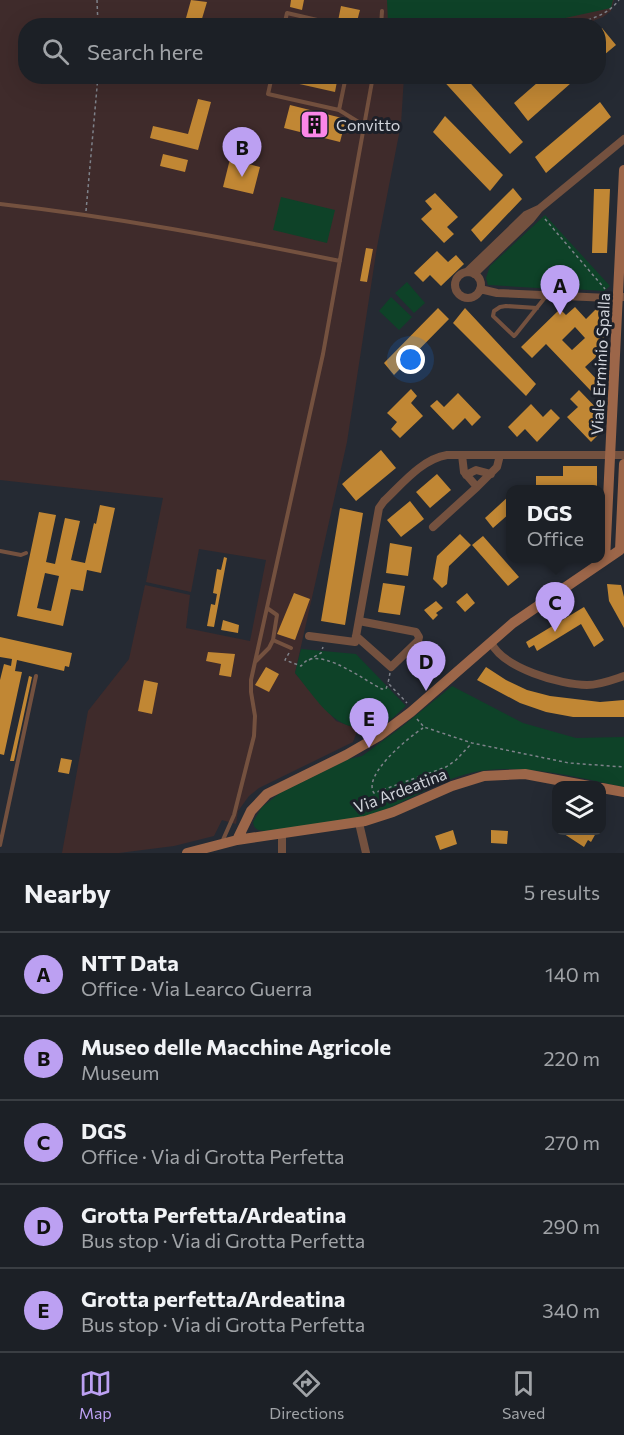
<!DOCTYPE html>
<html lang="en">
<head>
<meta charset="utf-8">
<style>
  :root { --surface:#1c2026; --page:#292d32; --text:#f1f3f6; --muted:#a0a3a7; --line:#3a3e43; --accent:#bca0f2 }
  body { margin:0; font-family:Commissioner,sans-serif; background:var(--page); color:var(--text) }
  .controls { position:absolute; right:18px; bottom:18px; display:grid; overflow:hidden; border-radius:12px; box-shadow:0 6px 24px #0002 }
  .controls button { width:54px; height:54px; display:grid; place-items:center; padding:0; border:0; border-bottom:2px solid var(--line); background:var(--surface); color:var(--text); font:30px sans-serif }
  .you { position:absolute; left:411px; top:360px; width:21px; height:21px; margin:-15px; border:4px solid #fff; border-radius:50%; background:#1a73e8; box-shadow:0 0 0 9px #1a73e833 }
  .badge { display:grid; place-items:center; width:39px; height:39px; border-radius:50%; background:var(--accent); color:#111; font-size:20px; font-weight:700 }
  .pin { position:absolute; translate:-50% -50px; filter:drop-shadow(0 2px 3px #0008) }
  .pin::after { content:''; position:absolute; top:32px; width:21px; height:18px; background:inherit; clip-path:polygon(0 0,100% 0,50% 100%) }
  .popup { position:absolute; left:506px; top:485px; width:99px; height:78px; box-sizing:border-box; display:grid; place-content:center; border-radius:12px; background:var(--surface); filter:drop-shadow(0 2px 4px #0005); font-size:20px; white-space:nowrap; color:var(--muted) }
  .popup b { font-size:22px; color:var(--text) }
  .popup::after { content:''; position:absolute; left:50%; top:100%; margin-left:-12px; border:12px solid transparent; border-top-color:var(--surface) }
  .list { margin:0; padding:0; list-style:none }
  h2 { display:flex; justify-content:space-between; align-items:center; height:78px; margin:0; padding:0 24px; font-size:26px }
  h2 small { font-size:20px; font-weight:400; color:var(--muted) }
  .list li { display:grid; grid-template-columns:39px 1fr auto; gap:18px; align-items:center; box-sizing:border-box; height:84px; padding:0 24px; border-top:2px solid var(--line) }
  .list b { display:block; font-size:22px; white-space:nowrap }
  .list p { margin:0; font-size:20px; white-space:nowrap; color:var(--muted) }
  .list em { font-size:20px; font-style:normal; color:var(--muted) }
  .icon { flex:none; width:33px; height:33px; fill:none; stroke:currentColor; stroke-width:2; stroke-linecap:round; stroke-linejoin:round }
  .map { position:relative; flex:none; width:624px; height:853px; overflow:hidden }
  .search { position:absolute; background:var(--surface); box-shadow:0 6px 24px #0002; left:18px; right:18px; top:18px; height:66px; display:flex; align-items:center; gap:15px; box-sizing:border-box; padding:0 21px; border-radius:24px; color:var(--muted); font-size:22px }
  .sheet { height:498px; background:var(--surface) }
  nav { display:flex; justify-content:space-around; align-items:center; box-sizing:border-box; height:84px; border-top:2px solid var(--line); background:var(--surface); font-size:16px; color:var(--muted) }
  nav a { display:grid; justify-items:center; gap:3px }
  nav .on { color:var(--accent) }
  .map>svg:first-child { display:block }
  .education { fill:#3f2b2b }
  .green { fill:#0e4228 }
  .building { fill:#c18734; fill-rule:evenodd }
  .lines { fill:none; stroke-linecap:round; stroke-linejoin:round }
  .path { stroke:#7e828a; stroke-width:1.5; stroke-dasharray:3 3; stroke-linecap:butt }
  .service { stroke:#74513f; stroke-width:4 }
  .minor { stroke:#74513f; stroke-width:8 }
  .secondary { stroke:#9c6649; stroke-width:10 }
  .labels { text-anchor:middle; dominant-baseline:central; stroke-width:6; stroke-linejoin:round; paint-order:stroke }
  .poi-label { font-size:16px; fill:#d1d4db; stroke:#1c2029; text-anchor:start }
  .street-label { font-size:16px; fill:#d1d4db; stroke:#1c2029 }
</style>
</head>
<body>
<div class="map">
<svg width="624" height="853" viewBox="0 0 624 853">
  <rect width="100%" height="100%" fill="#252a33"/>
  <path class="education" d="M0,0H614L611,11L603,17L580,26H26V76L404,77L401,124L377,247L347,442L295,673L336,721L358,729L353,742L259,788L249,796L238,811L236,824L222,820L214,836L174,846L119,853H62L88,711L129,659L145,585L190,595L186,628L250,641L266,560L199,549L191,592L146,582L163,498L0,480Z"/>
  <path class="green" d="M387,0H613L611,8L533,25L408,26L388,22Z
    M281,197L335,210L327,243L273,230Z
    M545,215L610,286L604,291L572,289L571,290L488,285L486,278L490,266Z
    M407,282L425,303L414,313L395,293Z
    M391,297L412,317L399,330L379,311Z
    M301,649L356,654L406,706C399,712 392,720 384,723C340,742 319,702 295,673Z
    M452,686L523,723L576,738L624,737V787C580,778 533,765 488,770C446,774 412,801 373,814C342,825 298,826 265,831C258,830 254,830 253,822L262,807L280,793L349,759L362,756L399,729Z"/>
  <path class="building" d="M191,0L207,2L201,22L186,18Z
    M291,0H304L302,10L290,7Z
    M341,6L360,10L356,25L338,21Z
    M602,28L616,45L598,60V32Z
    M287,76H338L335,92L286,81Z
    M439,76H464L523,142L510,154Z
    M545,76H579L528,121L514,103Z
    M198,99L211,102L198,150L150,138L153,126L188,134Z
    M600,102L611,117L546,173L535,157Z
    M290,105L346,119L340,142L284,128Z
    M445,116L503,175L490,191L433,132Z
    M163,154L188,160L185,172L160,166Z
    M230,159L260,167L253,194L223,187Z
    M513,188L522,199L481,242L471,230Z
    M594,189H610L607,253H592Z
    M435,193L458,217L447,227L454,234L444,243L421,219L432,209L425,201Z
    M366,248L373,249L367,282L360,281Z
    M437,251L448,262L456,255L464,264L441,286L430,275L423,282L414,273Z
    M575,307L586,319L598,307L610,320L607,323L611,326L603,334L607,338L593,352L597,356L585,367L600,383L592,392L546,344L532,358L521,347L560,309L566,315ZM575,327L585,338L572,350L562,340Z
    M438,308L449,319L394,375L384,363Z
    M465,308L536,384L526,396L453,323Z
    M411,389L417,396L411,403L423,416L400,438L391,429L397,422L387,413Z
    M579,390L603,415L591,426L599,434L591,442L567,417L578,407L570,399Z
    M458,393L481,417L472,426L465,418L453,430L430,406L437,400L444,407Z
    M531,404L543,417L551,409L560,418L537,442L525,429L517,437L508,427Z
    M381,450L396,468L356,501L342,484Z
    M563,466H597V490H536V476H563Z
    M437,474L451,490L430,508L416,492Z
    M510,495V513L493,528L485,518Z
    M410,501L424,519L401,537L387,520Z
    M100,505L115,508L101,573L87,570L83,591L71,589L63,626L17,616L39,512L56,515L46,562L55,564L65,518L80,521L71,560L85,563L94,523L96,524ZM45,573L59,576L51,611L37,608Z
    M340,508L363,513L345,625L321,621Z
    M460,534L471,545L449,566L447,584L442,588L433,579L437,556Z
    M483,536L519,577L508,586L472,545Z
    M390,543L412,547L408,576L386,573Z
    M224,557L227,558L214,627L207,626L211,604L215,605L217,594L213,593L217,569L221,570Z
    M383,583L405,586L400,615L378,612Z
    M607,584L621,585L624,597V628L609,601Z
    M294,593L310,599L295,640L277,634Z
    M467,593L475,603L465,612L456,602Z
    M436,601L443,608L436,613L438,615L433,620L424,610Z
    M584,607L604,640L594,647L581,624L537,651L534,645L529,648L526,642Z
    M223,620L239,625L238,633L221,630Z
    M0,637L72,653L69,667L65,666L64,671L17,660L15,671L22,672L4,755L0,754V680L4,664L11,666L12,659L0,657Z
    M208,652L235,654L231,677L219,675L221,664L206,661Z
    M266,667L279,674L269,692L255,685Z
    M486,667L506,680L527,690L550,696L600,702L624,700V717H573L546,712L520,703L477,680Z
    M29,676L32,677L14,761H10Z
    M144,680L158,683L152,714L138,711Z
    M61,758L72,760L69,774L58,772Z
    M453,830L457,844L440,850L435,836Z
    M491,830L508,831L507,844L491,843Z
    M558,830H591L596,833L591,842L588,840L584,847Z"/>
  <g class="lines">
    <path class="path" d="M97,0L98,26
      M565,26C585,21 606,17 619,0
      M86,211L98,76
      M545,219L605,289
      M289,653L285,660L301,666C303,664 305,661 308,660C328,652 365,681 382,689H386L388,683
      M309,660L321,653L323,647
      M390,673L388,683L407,703
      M417,719L424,727L472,743L569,763L624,767
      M423,728C409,737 362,775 374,793L446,767L456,760L472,743"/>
    <path class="service" d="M284,26L287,13L343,26
      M381,26L382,11
      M272,76L268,94L339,110
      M346,76L339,110L365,126
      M0,204C115,217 227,238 340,261
      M537,308L506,306L500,307L494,311L493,316L514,336L516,334L547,295
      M0,551L21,555L26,553
      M267,608L277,615L273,640L291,648
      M256,661L269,648L273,640
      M222,842L234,815L254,736L255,716L251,692V680L323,354L373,76
      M0,845L36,676"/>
    <path class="minor" d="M467,272L526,215L539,209
      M455 285a13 13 0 1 1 26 0a13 13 0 1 1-26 0Z
      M474,274L531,219L539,209L624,139
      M480,289L497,293L609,298L624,297
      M462,455L464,472L477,487L497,467L500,455
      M466,475L476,470L491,474
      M433,527L477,487
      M309,636L355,642L379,508L384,501C402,484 422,459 447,455H624
      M356,636L391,667L418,641L419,637L416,632L359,621
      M491,642C502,668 561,685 587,685C600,685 612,680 624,676
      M359,823L366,853
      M282,833V853"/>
    <path class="secondary" d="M605,560L624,170
      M602,788L624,792
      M237,840L251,811L267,794L346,755L379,736L411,712L513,623L620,550L624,464
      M187,853L237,840L365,821L393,812L452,786L484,776L525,774L589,786"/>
  </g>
  <defs>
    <symbol id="building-square" viewBox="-11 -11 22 22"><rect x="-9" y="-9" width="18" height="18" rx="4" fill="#fa87e8" stroke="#1c2029"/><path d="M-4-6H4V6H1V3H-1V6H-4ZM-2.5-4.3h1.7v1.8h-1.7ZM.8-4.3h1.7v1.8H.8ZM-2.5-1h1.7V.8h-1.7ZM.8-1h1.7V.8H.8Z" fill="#111"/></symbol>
  </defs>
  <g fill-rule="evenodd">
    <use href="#building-square" x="298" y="108" width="33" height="33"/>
  </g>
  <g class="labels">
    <g class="poi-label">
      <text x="336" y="124">Convitto</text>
    </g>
    <g class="street-label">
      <text transform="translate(600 364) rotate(-87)">Viale Erminio Spalla</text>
      <text transform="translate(400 790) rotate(-21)">Via Ardeatina</text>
    </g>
  </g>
</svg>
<div class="controls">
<button><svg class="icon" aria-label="layers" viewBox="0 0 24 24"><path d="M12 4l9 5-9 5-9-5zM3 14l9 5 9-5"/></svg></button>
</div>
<div class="you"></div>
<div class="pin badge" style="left:560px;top:315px">A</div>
<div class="pin badge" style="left:242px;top:177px">B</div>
<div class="pin badge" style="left:555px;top:632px">C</div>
<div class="popup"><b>DGS</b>Office</div>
<div class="pin badge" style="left:426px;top:691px">D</div>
<div class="pin badge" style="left:369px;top:748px">E</div>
<div class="search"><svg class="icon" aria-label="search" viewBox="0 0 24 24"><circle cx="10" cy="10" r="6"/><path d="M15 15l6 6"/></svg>Search here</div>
</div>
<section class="sheet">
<h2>Nearby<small>5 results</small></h2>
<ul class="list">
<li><span class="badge">A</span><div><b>NTT Data</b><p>Office · Via Learco Guerra</p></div><em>140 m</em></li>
<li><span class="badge">B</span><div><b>Museo delle Macchine Agricole</b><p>Museum</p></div><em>220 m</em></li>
<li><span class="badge">C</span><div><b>DGS</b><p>Office · Via di Grotta Perfetta</p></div><em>270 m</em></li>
<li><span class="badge">D</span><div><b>Grotta Perfetta/Ardeatina</b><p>Bus stop · Via di Grotta Perfetta</p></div><em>290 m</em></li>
<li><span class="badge">E</span><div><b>Grotta perfetta/Ardeatina</b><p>Bus stop · Via di Grotta Perfetta</p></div><em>340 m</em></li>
</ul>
</section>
<nav>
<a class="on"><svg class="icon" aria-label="map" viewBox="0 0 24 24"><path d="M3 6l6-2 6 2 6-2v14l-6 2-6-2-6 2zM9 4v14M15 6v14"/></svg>Map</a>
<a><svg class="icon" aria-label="directions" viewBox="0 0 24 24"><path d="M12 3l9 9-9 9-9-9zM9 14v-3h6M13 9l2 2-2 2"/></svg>Directions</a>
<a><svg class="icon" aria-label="saved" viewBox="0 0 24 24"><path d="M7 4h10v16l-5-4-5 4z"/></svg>Saved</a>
</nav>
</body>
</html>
